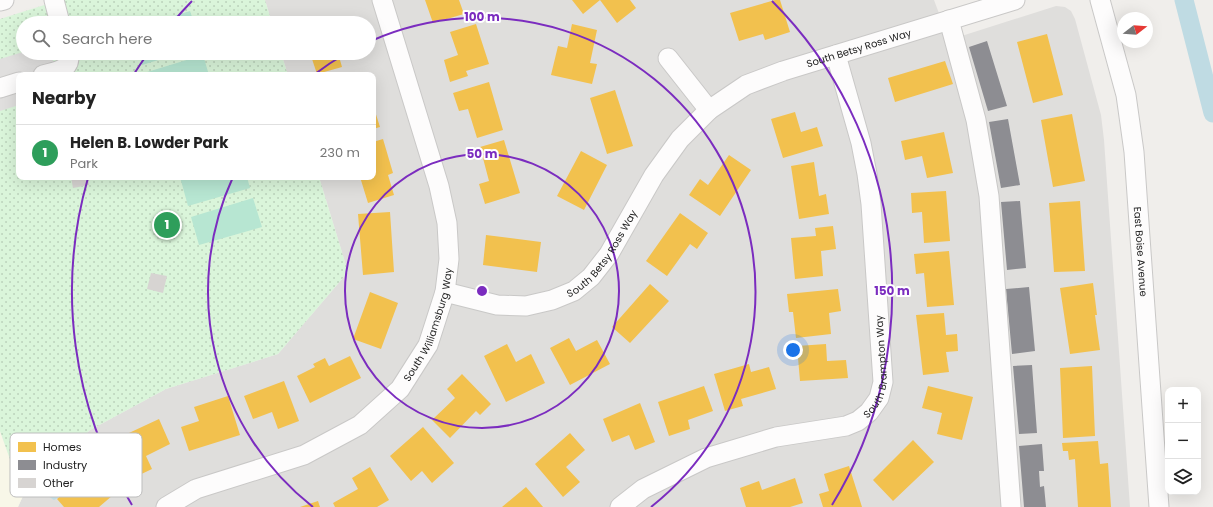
<!DOCTYPE html>
<html lang="en">
<head>
<meta charset="utf-8">
<style>
  :root { --surface:#fff; --page:#f6f6f6; --text:#222; --muted:#767676; --line:#e0e0e0; --accent:#d93025 }
  body { margin:0; font-family:Poppins,sans-serif; background:var(--page); color:var(--text) }
  .controls { position:absolute; right:12px; bottom:12px; display:grid; overflow:hidden; border-radius:8px; box-shadow:0 4px 16px #0002 }
  .controls button { width:36px; height:36px; display:grid; place-items:center; padding:0; border:0; border-bottom:1px solid var(--line); background:var(--surface); color:var(--text); font:20px sans-serif }
  .compass { position:absolute; left:1117px; top:12px; width:36px; height:36px; border-radius:50%; background:var(--surface); box-shadow:0 4px 16px #0002; rotate:73deg }
  .you { position:absolute; left:793px; top:350px; width:14px; height:14px; margin:-10px; border:3px solid #fff; border-radius:50%; background:#1a73e8; box-shadow:0 0 0 6px #1a73e833 }
  .badge { display:grid; place-items:center; width:26px; height:26px; border-radius:50%; background:var(--accent); color:#fff; font-size:13px; font-weight:700 }
  .pin { position:absolute; translate:-50% -50%; border:2px solid #fff; box-shadow:0 1px 4px #0006 }
  .list { margin:0; padding:0; list-style:none }
  h2 { display:flex; justify-content:space-between; align-items:center; height:52px; margin:0; padding:0 16px; font-size:17px }
  h2 small { font-size:13px; font-weight:400; color:var(--muted) }
  .list li { display:grid; grid-template-columns:26px 1fr auto; gap:12px; align-items:center; box-sizing:border-box; height:56px; padding:0 16px; border-top:1px solid var(--line) }
  .list b { display:block; font-size:15px; white-space:nowrap }
  .list p { margin:0; font-size:13px; white-space:nowrap; color:var(--muted) }
  .list em { font-size:13px; font-style:normal; color:var(--muted) }
  .icon { flex:none; width:22px; height:22px; fill:none; stroke:currentColor; stroke-width:2; stroke-linecap:round; stroke-linejoin:round }
  .map { position:relative; flex:none; width:1213px; height:507px; overflow:hidden }
  .search { position:absolute; background:var(--surface); box-shadow:0 4px 16px #0002; left:16px; top:16px; width:360px; height:44px; display:flex; align-items:center; gap:10px; box-sizing:border-box; padding:0 14px; border-radius:22px; color:var(--muted); font-size:15px }
  .panel { position:absolute; background:var(--surface); box-shadow:0 4px 16px #0002; left:16px; top:72px; width:360px; height:108px; border-radius:8px }
  .map>svg:first-child { display:block }
  .residential { fill:#dfdedc }
  .education { fill:#f8f7e8 }
  .park { fill:url(#park-dots) }
  .pitch { fill:#b7e6d2 }
  .parking { fill:#e0dfde }
  .water { fill:#bfdbe3 }
  .homes { fill:#f2c14e }
  .industry { fill:#8d8d92 }
  .lines { fill:none; stroke-linecap:round; stroke-linejoin:round }
  .canal { stroke:#bfdbe3; stroke-width:19 }
  .building { fill:#d7d4d2 }
  .minor-casing { stroke:#c9c8c7; stroke-width:21 }
  .minor { stroke:#fdfcfc; stroke-width:19 }
  .ring { fill:none; stroke:#7b2cbf; stroke-width:2 }
  .labels { text-anchor:middle; dominant-baseline:central; stroke-width:4; stroke-linejoin:round; paint-order:stroke }
  .street-label { font-size:10px; fill:#222; stroke:#fff }
  .key { fill:#fff; stroke:#bdbdbd; stroke-width:1 }
  .key-label { font-size:11px; fill:#222 }
  .centre { fill:#7b2cbf; stroke:#fff; stroke-width:2 }
  .ring-label { font-size:12px; text-anchor:middle; font-weight:bold; fill:#7b2cbf; stroke:#fff; stroke-width:4; stroke-linejoin:round; paint-order:stroke }
</style>
</head>
<body>
<div class="map">
<svg width="1213" height="507" viewBox="0 0 1213 507">
  <defs>
    <pattern id="park-dots" width="8" height="8" patternUnits="userSpaceOnUse"><rect width="8" height="8" fill="#daf5da"/><path d="M2 2h.1M6 6h.1" fill="none" stroke="#bbd2bb" stroke-width="1.8" stroke-linecap="round"/></pattern>
  </defs>
  <rect width="100%" height="100%" fill="#f0eeeb"/>
  <path class="residential" d="M265,0H934L949,40L1056,6L1065,7L1071,11L1075,19L1101,115L1104,140L1130,507H18L23,496L90,430L166,389L278,354L348,272L319,177H373V75H288L281,53H369V23H272Z"/>
  <path class="education" d="M0,431L23,496L18,507H0Z"/>
  <path class="park" d="M60,0H265L272,23H23V53H281L288,75H19V177H319L348,272L278,354L166,389L90,430L23,496L0,431V19Z"/>
  <path class="pitch" d="M190,11L194,23H153Z
    M139,53H181L142,65Z
    M203,55L209,75H145L144,73Z
    M180,177H247L250,188L188,206Z
    M253,198L262,227L199,245L191,217Z"/>
  <path class="parking" d="M23,52L51,53L57,75H19V105L0,111V59Z"/>
  <path class="water" d="M63,473L66,477L58,491L61,494L58,498L54,500L45,494L52,480Z"/>
  <path class="homes" d="M425,0H459L464,14L433,23Z
    M572,0H630L636,8L617,23L600,0L583,14Z
    M775,0H780L790,32L765,40L763,34L739,41L730,13Z
    M347,17L349,23H328Z
    M476,24L489,64L466,71L468,76L450,82L444,60L458,55L450,32Z
    M572,24L597,30L590,63L597,64L592,84L551,75L558,46L567,48Z
    M1047,34L1063,95L1033,103L1017,42Z
    M310,53H338L342,67L317,74Z
    M945,61L953,84L895,102L888,78Z
    M489,82L503,130L477,138L468,109L459,111L453,93Z
    M615,90L633,146L607,154L590,98Z
    M373,105L380,127L373,129Z
    M795,112L801,132L817,127L823,146L783,158L771,119Z
    M1072,114L1085,181L1053,187L1041,120Z
    M944,132L953,173L927,178L922,156L905,160L901,141Z
    M383,139L393,173L388,175L394,195L368,203L360,177H373V142Z
    M504,140L520,193L485,204L479,184L489,181L480,147Z
    M581,151L607,165L584,210L557,196Z
    M729,155L751,170L720,216L689,195L700,179L708,185Z
    M814,162L819,196L826,194L829,214L799,219L791,166Z
    M946,191L950,241L924,243L922,212L912,213L911,193Z
    M1080,201L1085,271L1054,272L1049,203Z
    M390,212L394,272L363,275L358,214Z
    M680,213L708,233L697,249L690,244L667,276L646,261Z
    M833,226L836,249L821,251L823,276L795,279L791,238L816,236L815,228Z
    M486,235L541,242L537,272L483,265Z
    M949,251L954,305L927,307L924,273L916,274L914,254Z
    M1093,283L1097,315H1095L1100,350L1070,354L1060,288Z
    M650,284L669,301L630,343L612,327Z
    M838,289L841,311L829,313L831,334L796,338L793,312H789L787,294Z
    M370,292L398,303L381,349L353,339Z
    M944,313L946,335L957,334L958,351L946,352L949,372L923,375L916,315Z
    M569,338L576,351L597,340L610,364L570,385L550,348Z
    M507,344L516,362L531,354L545,383L506,402L484,356Z
    M826,344L827,361L846,360L848,378L800,381L797,346Z
    M350,356L361,378L310,403L297,376L315,367L313,364L325,358L329,366Z
    M749,364L751,372L769,367L776,389L741,399L743,406L725,411L714,374Z
    M1092,366L1095,436L1063,438L1060,368Z
    M462,374L491,404L480,415L476,411L450,438L432,420L455,398L447,389Z
    M284,381L299,421L278,429L272,412L253,419L244,396Z
    M704,386L713,411L688,420L690,429L669,436L658,402Z
    M928,386L973,397L962,440L937,434L942,413L922,408Z
    M228,396L240,435L189,451L181,427L199,421L194,407Z
    M640,403L655,442L635,450L629,435L612,442L603,419Z
    M159,419L170,444L146,456L152,469L133,478L116,439Z
    M423,427L454,463L432,483L422,471L411,481L390,456Z
    M570,433L585,450L566,467L580,482L563,497L535,464Z
    M913,440L934,462L893,501L873,480Z
    M1098,441L1100,464L1108,463L1111,507H1078L1075,459L1069,460L1068,451H1063L1062,443Z
    M104,458L126,484L99,507H64L57,499Z
    M849,466L862,507H823L819,494L829,491L824,474Z
    M370,467L389,500L377,507H335L333,503L358,489L352,478Z
    M795,478L803,503L790,507H746L740,488L759,481L762,490Z
    M526,487L543,507H502Z
    M318,501L320,507H300Z"/>
  <path class="industry" d="M987,41L1007,106L988,111L969,47Z
    M1008,119L1020,185L1001,188L989,122Z
    M1020,201L1026,268L1007,270L1001,202Z
    M1029,287L1035,351L1012,354L1006,289Z
    M1032,365L1037,433L1019,434L1013,366Z
    M1042,444L1044,471H1039L1040,487L1044,486L1046,507H1024L1019,446Z"/>
  <g class="lines">
    <path class="canal" d="M1184,0L1213,113"/>
  </g>
  <path class="building" d="M71,177H88L89,185L73,188Z
    M151,273L167,276L163,293L147,289Z"/>
  <g class="lines">
    <defs>
      <g id="minor">
        <path d="M54,0L60,23"/>
        <path id="s1" d="M1100,0L1126,95L1134,152L1159,507"/>
        <path d="M0,1L4,0"/>
        <path d="M949,20L976,120L989,196L1011,507"/>
        <path d="M668,58L709,110"/>
        <path d="M43,75C57,71 71,71 69,53"/>
        <path d="M0,88L19,82"/>
        <path id="s2" d="M445,292L497,305L526,306L552,300L574,291L591,277L609,254L654,175L680,139L709,110L746,85L783,71L1015,0"/>
        <path id="s3" d="M166,507L196,489L304,455L360,425L400,389L428,345L445,292L449,259L447,223L439,186L382,0"/>
        <path id="s4" d="M620,507L643,489L706,458L776,437L846,426L858,421L869,412L879,398L883,382L871,204L867,174L861,143L836,55"/>
      </g>
    </defs>
    <use href="#minor" class="minor-casing"/>
    <use href="#minor" class="minor"/>
  </g>
  <g class="ring">
    <circle cx="482" cy="291" r="137"/>
    <path d="M313 507A274 274 0 0 1 233 177M315 74A274 274 0 0 1 345 54M371 41A274 274 0 0 1 651 507"/>
    <path d="M132 505A410 410 0 0 1 88 178M134 74A410 410 0 0 1 146 56M173 22A410 410 0 0 1 192 1M772 1A410 410 0 0 1 832 505"/>
  </g>
  <g class="labels">
    <g class="street-label">
      <text stroke="none"><textPath href="#s2" startOffset="524">South Betsy Ross Way</textPath></text>
      <text stroke="none"><textPath href="#s2" startOffset="180">South Betsy Ross Way</textPath></text>
      <text stroke="none"><textPath href="#s1" startOffset="256">East Boise Avenue</textPath></text>
      <text stroke="none"><textPath href="#s3" startOffset="337">South Williamsburg Way</textPath></text>
      <text stroke="none"><textPath href="#s4" startOffset="318">South Brampton Way</textPath></text>
    </g>
  </g>
  <rect x="10" y="433" width="132" height="64" rx="6" class="key"/>
  <rect x="18" y="442" width="18" height="10" fill="#f2c14e"/>
  <rect x="18" y="460" width="18" height="10" fill="#8d8d92"/>
  <rect x="18" y="478" width="18" height="10" fill="#d7d4d2"/>
  <g class="key-label">
    <text x="43" y="451">Homes</text>
    <text x="43" y="469">Industry</text>
    <text x="43" y="487">Other</text>
  </g>
  <circle cx="482" cy="291" r="6" class="centre"/>
  <g class="ring-label">
    <text x="482" y="21">100 m</text>
    <text x="482" y="158">50 m</text>
    <text x="892" y="295">150 m</text>
  </g>
</svg>
<div class="controls">
<button>+</button>
<button>−</button>
<button><svg class="icon" aria-label="layers" viewBox="0 0 24 24"><path d="M12 4l9 5-9 5-9-5zM3 14l9 5 9-5"/></svg></button>
</div>
<svg class="compass" viewBox="-18 -18 36 36"><path d="M0-13l5 13h-10z" fill="#e53935"/><path d="M0 13l5-13h-10z" fill="#767676"/></svg>
<div class="you"></div>
<div class="pin badge" style="left:167px;top:225px;background:#2e9e5b">1</div>
<div class="search"><svg class="icon" aria-label="search" viewBox="0 0 24 24"><circle cx="10" cy="10" r="6"/><path d="M15 15l6 6"/></svg>Search here</div>
<section class="panel">
<h2>Nearby<small></small></h2>
<ul class="list">
<li><span class="badge" style="background:#2e9e5b">1</span><div><b>Helen B. Lowder Park</b><p>Park</p></div><em>230 m</em></li>
</ul>
</section>
</div>
</body>
</html>
